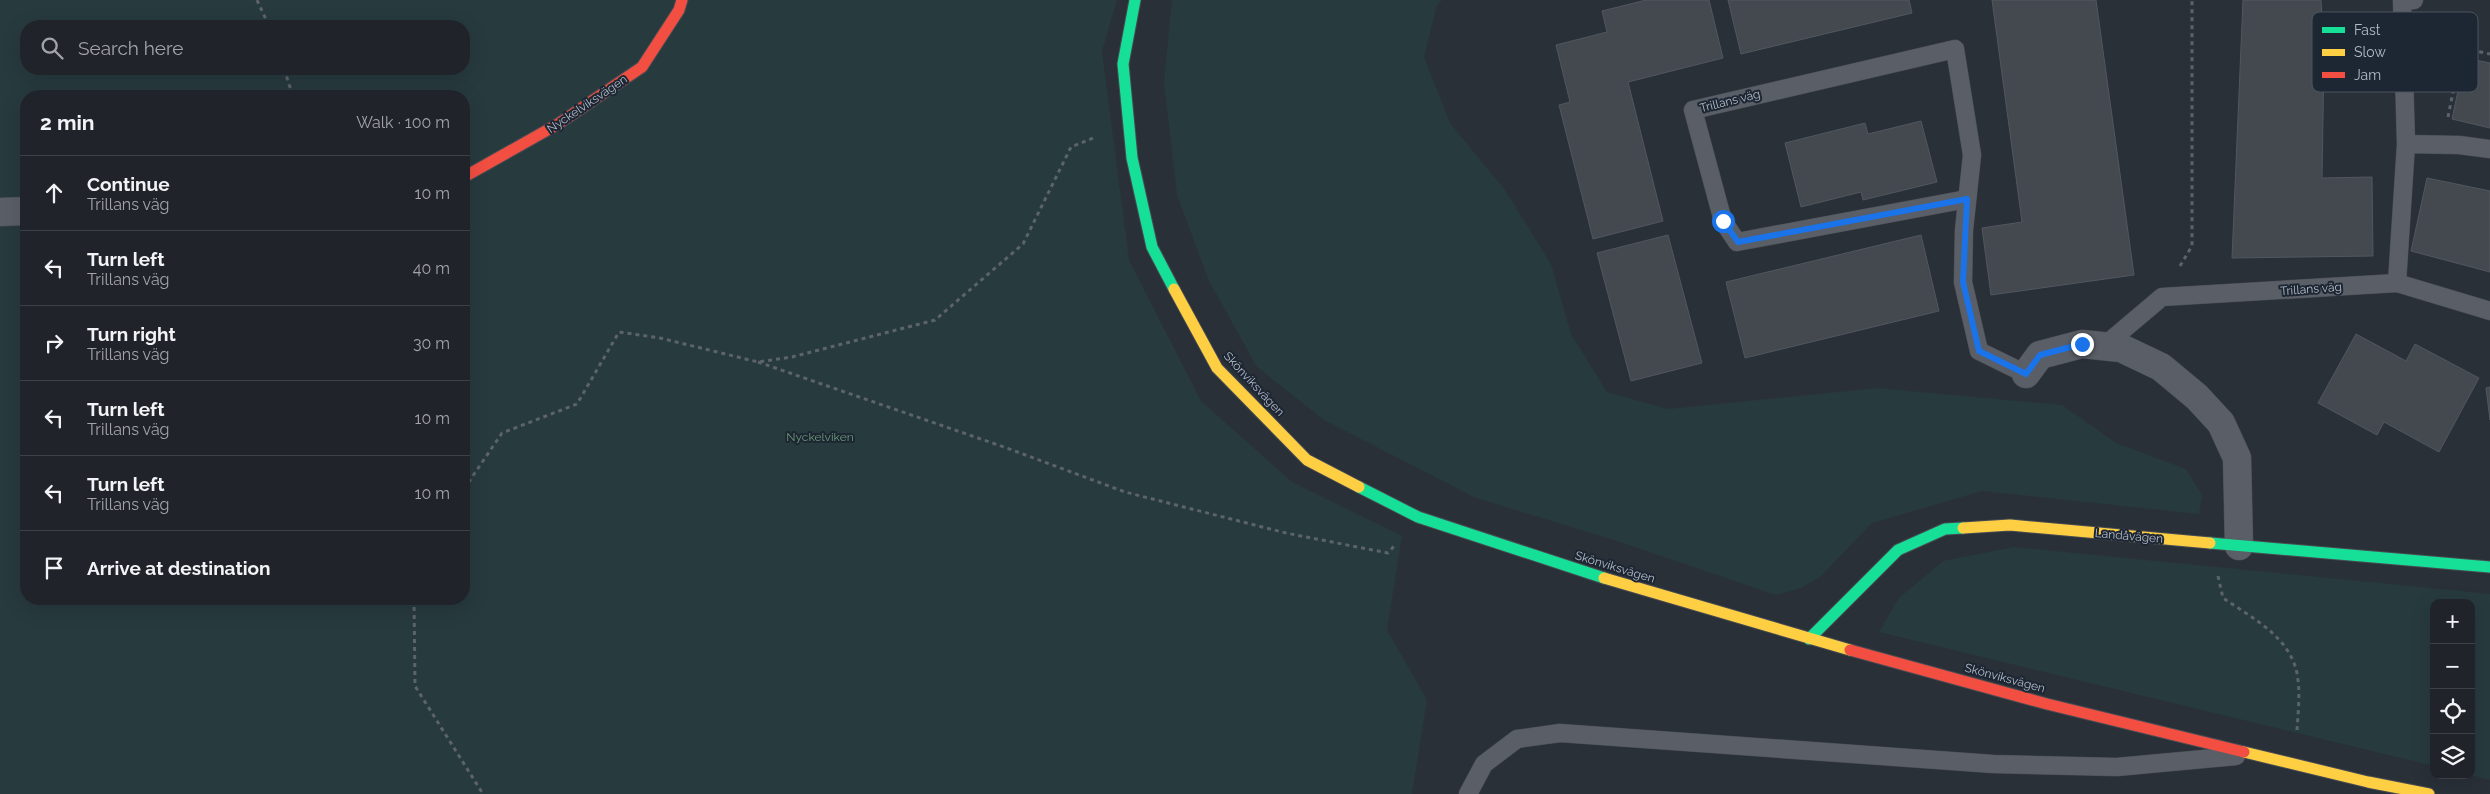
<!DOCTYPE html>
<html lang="en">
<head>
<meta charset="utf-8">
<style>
  :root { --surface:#20242a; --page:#282c32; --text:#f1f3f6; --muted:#a2a4a8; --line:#3d4147 }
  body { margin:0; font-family:Raleway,sans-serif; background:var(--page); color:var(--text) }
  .controls { position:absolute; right:15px; bottom:15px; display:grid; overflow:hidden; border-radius:10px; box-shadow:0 5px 20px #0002 }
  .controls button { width:45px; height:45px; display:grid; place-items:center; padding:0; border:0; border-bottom:1px solid var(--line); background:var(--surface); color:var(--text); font:25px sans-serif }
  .stop { position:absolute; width:15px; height:15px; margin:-11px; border:4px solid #1a73e8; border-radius:50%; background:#fff }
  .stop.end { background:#1a73e8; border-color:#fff; box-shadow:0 1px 5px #0008 }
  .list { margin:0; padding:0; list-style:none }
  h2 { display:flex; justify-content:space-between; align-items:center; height:65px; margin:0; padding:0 20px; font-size:21px }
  h2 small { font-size:16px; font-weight:400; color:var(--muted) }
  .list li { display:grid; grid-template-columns:32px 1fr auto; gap:15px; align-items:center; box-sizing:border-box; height:75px; padding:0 20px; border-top:1px solid var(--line) }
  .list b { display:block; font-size:19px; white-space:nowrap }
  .list p { margin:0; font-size:16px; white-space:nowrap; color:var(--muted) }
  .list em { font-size:16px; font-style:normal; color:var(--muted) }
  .icon { flex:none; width:28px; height:28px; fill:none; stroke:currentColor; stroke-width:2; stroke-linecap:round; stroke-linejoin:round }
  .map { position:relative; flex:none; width:2490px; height:794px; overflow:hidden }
  .search { position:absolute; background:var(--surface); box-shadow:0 5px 20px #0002; left:20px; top:20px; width:450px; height:55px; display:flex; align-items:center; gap:12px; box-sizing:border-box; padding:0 18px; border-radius:20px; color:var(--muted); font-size:19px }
  .panel { position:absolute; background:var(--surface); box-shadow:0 5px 20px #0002; left:20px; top:90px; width:450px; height:515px; border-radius:20px }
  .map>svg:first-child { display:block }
  .green { fill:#273a3e; fill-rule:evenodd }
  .building { fill:#444950; stroke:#52575f }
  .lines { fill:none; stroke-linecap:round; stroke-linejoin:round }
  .lane-casing { stroke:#484c53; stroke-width:19 }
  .street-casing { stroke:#484c53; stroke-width:29 }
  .fast-casing { stroke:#484c53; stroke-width:13 }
  .slow-casing { stroke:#484c53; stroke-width:13 }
  .jam-casing { stroke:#484c53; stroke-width:13 }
  .path { stroke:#5d636a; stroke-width:3; stroke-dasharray:4 4; stroke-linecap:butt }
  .lane { stroke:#5a5e66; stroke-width:18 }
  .street { stroke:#5a5e66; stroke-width:28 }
  .fast { stroke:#16e098; stroke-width:11 }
  .slow { stroke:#ffcf43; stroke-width:11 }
  .jam { stroke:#f24e42; stroke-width:11 }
  .route { stroke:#1a73e8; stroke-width:6 }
  .labels { text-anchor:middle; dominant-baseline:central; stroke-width:4; stroke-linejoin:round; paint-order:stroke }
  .street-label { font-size:12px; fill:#b4bcc9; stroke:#1d2633 }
  .park-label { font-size:12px; fill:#6b9a76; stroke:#1d2633 }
  .key { fill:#1d2633; stroke:#4a5360; stroke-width:1 }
  .key-label { font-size:14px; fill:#b4bcc9 }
</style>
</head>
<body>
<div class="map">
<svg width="2490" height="794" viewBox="0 0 2490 794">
  <rect width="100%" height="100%" fill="#2a3038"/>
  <path class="green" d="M0,0H1117L1102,51L1129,260L1201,401L1292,482L1402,536L1387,630L1427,700L1412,794H0ZM26,26H464V69H26ZM26,96H464V599H26Z
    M1172,0H1442L1437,5L1424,57L1450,123L1505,190L1551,264L1571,334L1607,392L1668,409L1877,388L2062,405L2116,443L2186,469L2202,495L2199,514L1982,491L1872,523L1821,576L1801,588L1776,595L1614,540L1476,498L1324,420L1257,367L1209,281L1177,195L1164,82Z
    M2014,547L2490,594V780L2471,775V603H2434V766L1879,632L1899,598L1943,561Z"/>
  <path class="building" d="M1646,0H1709L1723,58L1628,82L1663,221L1593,239L1559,105L1570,102L1556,45L1607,32L1602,11Z
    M1728,0H1909L1912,13L1741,54Z
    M1992,0H2096L2134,275L1991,295L1982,228L2022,222Z
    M2243,0H2321L2324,56L2322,178L2372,177L2373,256L2232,258Z
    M2465,58L2490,63V128L2452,119Z
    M1921,121L1937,182L1863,200L1861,192L1801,207L1785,143L1865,123L1868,134Z
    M2427,178L2490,191V272L2411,251Z
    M1668,235L1702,363L1631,381L1597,253Z
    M1921,235L1939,311L1745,358L1726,282Z
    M2356,334L2406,361L2415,344L2479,378L2439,452L2384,422L2377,435L2318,403Z
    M2490,387V420L2486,388Z"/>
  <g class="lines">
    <defs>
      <path id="lane" d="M2406,144L2459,145L2490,149
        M1967,199L1737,242L1723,221L1693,110L1955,49L1972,155L1964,230L1963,282L1979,351L2026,374
        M2397,283L2490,311
        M2104,346L2162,297L2397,283L2406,144L2402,1L2414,0
        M1468,794L1484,764L1517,739L1560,733L1993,764L2117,767L2236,756"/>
      <path id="street" d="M0,212L26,211
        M2026,374L2040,355L2082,344L2121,348L2161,367L2197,397L2221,423L2237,458L2239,546"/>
      <path id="fast" d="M1135,0L1123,64L1132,158L1152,247L1174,289
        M1359,487L1418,517L1604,578
        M2210,543L2490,567
        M1809,639L1898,550L1945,529L1963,528"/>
      <path id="slow" d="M1174,289L1217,368L1307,460L1359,487
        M1963,528L2010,525L2210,543
        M1604,578L1850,650
        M2244,752L2368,782L2429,794"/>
      <path id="jam" d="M464,177L558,124L642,67L679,10L682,0
        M1850,650L2047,704L2244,752"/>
    </defs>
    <use href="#lane" class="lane-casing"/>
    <use href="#street" class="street-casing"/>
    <use href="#fast" class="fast-casing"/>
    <use href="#slow" class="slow-casing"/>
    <use href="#jam" class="jam-casing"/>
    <path class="path" d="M257,0L269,26
      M284,69L293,96
      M2448,117L2462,48L2490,54
      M2180,266L2192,246V0
      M758,362L1004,447L1125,492L1286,533L1388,553L1396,544
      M464,489L502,433L577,404L619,332L660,338L758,362L792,357L935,320L1023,244L1071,147L1096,137
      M2218,576L2223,598C2254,619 2294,639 2298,680C2300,696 2298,714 2297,730
      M414,599L415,686L483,794"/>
    <use href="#lane" class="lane"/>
    <use href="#street" class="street"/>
    <use href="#fast" class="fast"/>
    <use href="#slow" class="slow"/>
    <use href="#jam" class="jam"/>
  </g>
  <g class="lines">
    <path class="route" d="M1723,221L1738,242L1967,199L1963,282L1979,351L2026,374L2040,355L2082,344"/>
  </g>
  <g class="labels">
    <g class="street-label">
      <text transform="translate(1730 101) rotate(-14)">Trillans väg</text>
      <text transform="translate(587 104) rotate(-34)">Nyckelviksvägen</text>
      <text transform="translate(2311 289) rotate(-4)">Trillans väg</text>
      <text transform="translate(1254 384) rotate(47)">Skönviksvägen</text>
      <text transform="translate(2129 536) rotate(5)">Landåvägen</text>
      <text transform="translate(1615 567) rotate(17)">Skönviksvägen</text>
      <text transform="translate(2005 678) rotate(15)">Skönviksvägen</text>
    </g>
    <g class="park-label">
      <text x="820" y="437">Nyckelviken</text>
    </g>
  </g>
  <rect x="2312" y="12" width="166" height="80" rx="8" class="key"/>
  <rect x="2322" y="27" width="23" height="6" fill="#16e098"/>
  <rect x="2322" y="49" width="23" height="7" fill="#ffcf43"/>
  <rect x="2322" y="72" width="23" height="6" fill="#f24e42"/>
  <g class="key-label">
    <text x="2354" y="35">Fast</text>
    <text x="2354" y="57">Slow</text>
    <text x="2354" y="80">Jam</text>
  </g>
</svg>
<div class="controls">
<button>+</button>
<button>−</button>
<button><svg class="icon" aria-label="locate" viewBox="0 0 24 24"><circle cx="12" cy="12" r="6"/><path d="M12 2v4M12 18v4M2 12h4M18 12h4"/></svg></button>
<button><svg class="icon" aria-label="layers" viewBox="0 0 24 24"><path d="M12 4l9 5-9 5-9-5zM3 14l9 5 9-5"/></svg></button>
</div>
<div class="stop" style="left:1723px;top:221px"></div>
<div class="stop end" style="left:2082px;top:344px"></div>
<div class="search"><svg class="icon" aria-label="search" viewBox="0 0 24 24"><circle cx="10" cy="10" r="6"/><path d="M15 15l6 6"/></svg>Search here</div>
<section class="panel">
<h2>2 min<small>Walk · 100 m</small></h2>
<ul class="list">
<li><svg class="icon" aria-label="ahead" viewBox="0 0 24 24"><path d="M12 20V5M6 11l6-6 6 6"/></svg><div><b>Continue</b><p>Trillans väg</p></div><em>10 m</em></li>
<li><svg class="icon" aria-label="left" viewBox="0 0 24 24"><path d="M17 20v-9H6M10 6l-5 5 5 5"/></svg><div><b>Turn left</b><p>Trillans väg</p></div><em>40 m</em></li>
<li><svg class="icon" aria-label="right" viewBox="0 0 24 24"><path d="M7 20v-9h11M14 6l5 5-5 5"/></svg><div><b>Turn right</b><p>Trillans väg</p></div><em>30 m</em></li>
<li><svg class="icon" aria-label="left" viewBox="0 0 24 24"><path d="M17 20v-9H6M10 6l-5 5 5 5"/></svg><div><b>Turn left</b><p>Trillans väg</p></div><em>10 m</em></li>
<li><svg class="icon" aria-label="left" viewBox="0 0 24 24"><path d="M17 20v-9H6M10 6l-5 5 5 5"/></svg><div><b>Turn left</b><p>Trillans väg</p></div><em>10 m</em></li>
<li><svg class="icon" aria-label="arrive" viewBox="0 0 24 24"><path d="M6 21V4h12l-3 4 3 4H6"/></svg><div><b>Arrive at destination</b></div></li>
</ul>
</section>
</div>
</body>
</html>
